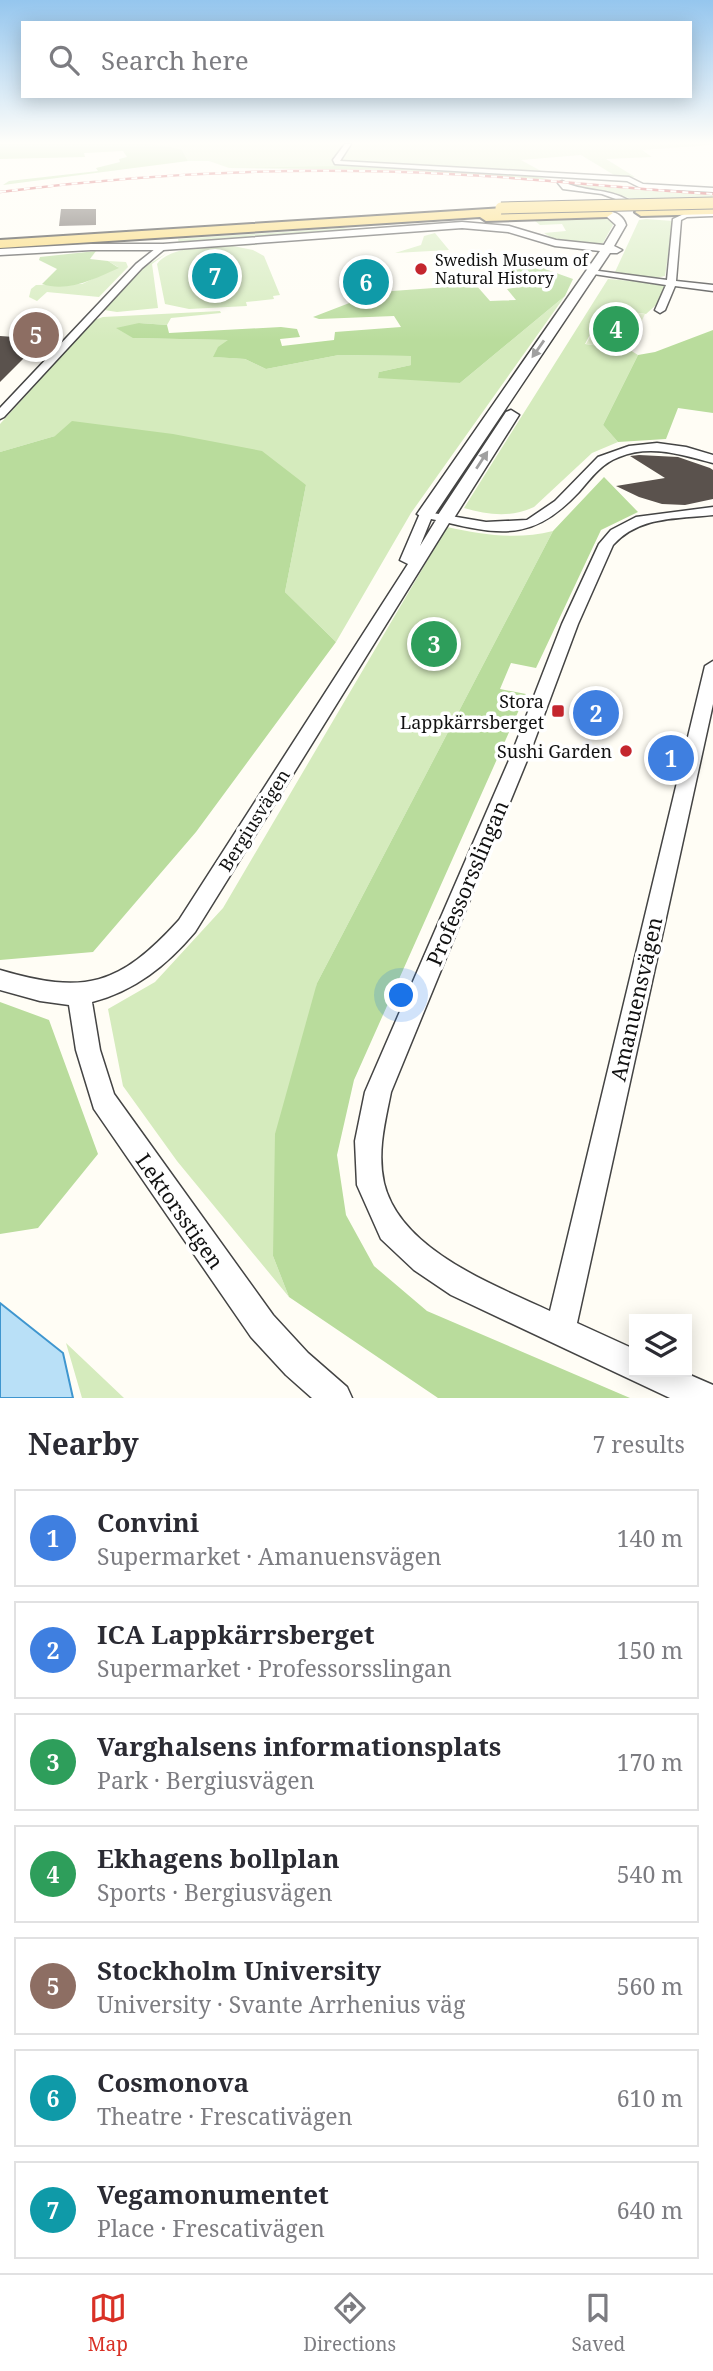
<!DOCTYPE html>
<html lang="en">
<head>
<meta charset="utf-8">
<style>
  :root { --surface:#fff; --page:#f7f7f7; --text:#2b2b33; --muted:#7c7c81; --line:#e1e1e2; --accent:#d93025 }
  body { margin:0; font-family:"Noto Serif",serif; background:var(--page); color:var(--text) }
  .controls { position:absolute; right:21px; bottom:21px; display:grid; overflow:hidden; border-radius:0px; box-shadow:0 4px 18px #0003 }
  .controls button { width:63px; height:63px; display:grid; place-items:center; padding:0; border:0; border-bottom:2px solid var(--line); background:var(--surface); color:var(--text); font:35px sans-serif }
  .you { position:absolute; left:402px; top:996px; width:24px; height:24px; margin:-18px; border:5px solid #fff; border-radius:50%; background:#1a73e8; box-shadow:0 0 0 10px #1a73e833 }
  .badge { display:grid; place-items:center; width:46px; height:46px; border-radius:50%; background:var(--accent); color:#fff; font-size:23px; font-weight:700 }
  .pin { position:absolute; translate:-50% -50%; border:4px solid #fff; box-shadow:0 2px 7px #0006 }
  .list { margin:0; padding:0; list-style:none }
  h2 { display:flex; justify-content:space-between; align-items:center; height:91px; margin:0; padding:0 28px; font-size:30px }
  h2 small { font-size:23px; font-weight:400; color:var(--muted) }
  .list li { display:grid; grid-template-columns:46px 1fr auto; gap:21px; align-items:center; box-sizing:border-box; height:98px; margin:0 14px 14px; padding:0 14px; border:2px solid var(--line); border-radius:0px }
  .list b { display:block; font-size:26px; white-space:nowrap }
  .list p { margin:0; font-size:23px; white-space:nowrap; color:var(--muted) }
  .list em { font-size:23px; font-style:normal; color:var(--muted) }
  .icon { flex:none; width:38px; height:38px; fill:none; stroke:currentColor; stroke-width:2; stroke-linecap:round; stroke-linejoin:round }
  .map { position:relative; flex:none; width:713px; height:1398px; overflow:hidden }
  .search { position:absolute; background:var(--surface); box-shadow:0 4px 18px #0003; left:21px; right:21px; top:21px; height:77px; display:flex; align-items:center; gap:18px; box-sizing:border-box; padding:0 24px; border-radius:0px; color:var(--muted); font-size:26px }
  .sheet { height:875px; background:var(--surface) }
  nav { display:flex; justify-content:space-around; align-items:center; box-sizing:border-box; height:98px; border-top:2px solid var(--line); background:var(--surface); font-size:19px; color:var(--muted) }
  nav a { display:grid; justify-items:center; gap:4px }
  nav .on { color:var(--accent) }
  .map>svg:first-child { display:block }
  .green { fill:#d5ebbd }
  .forest { fill:#b9dc9c }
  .pitch { fill:#e6f2cf }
  .water { fill:#b9e0f7; stroke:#3f96cf; stroke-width:2 }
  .building { fill:#5a524d }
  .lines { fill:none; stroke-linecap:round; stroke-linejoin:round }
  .minor-casing { stroke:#444; stroke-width:3 }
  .tertiary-casing { stroke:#444; stroke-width:3 }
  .primary-casing { stroke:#222; stroke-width:4 }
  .minor { fill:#fff; fill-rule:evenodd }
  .tertiary { fill:#fff; fill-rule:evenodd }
  .primary { fill:#f9d66b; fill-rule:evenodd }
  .rail-casing { stroke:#c4262e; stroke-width:2.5 }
  .rail { stroke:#fff; stroke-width:2; stroke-dasharray:6; stroke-linecap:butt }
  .primary-bridge-casing { stroke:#222; stroke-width:13; stroke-linecap:butt }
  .primary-bridge { stroke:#f9d66b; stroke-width:11 }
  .oneway { fill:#a0a0a0 }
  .poi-dot { fill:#c4262e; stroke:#fff; stroke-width:2.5 }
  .labels { text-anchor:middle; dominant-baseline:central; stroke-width:7; stroke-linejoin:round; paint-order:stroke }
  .far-poi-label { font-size:16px; fill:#111; stroke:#fff; text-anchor:start }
  .poi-label { font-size:18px; fill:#111; stroke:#fff; text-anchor:end }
  .street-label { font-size:18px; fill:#111; stroke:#fff }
  .near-street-label { font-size:21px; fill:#111; stroke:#fff }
</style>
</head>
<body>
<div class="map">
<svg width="713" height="1398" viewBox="0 0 713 1398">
  <rect width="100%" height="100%" fill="#fffdf5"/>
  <path class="green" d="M137,144H710L712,145L642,150L652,157L606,159L635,177L619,178L581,155L521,160L541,171L590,175L411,167L229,168L209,161H188L182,150Z
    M566,184L713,194V198L634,199Z
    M602,216L614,223L603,243L596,244L555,240L544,233L566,231L562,224L540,225L530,217Z
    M646,219L673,221L665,276L656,278L615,272L639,220Z
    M343,228L352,229L179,244L178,239Z
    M435,233L449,250L395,253L421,245L424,236Z
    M257,242V245L233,246L253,250L264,256L280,295L273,296L274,299L246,302L247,306L189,309L165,304L157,264C170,244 234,244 257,242Z
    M167,253L152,264L158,308L117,312L104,310L141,269Z
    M108,261L126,262L128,267L99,297L47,292L37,301L29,297L31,289L36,285L82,284L118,267Z
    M608,279L665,284L664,298L646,314L604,308L585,344L630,350L638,355L603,425L618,442L592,453L534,507C511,518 488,515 464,508Z
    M565,296L411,513L336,642L285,592L306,485L55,436L0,452V424L94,320L103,317L220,311L221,313L171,318L167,325L139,323L133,338L230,340L214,357L245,359L266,369L339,355L412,356L411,365L379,372L460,383Z
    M447,527C483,535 517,540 553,531L317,983L273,1256L289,1297L177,1161L123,1086L108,1009L155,982L223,908Z
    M66,1343L124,1398H82Z"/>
  <path class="forest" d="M0,144C52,144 134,136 182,150L188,161L3,185L9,181L98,171L96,168L120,162L119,159L127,157L123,151L84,153L85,157L0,159Z
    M339,166L527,175L552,180L399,170L229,168Z
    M96,251L90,259L108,261L119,268C96,278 68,293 42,284L57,269L39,260L40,257Z
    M552,254H556L545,269L573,279L565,296L460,383L378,378L379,372L411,365V356L339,355L266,369L245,359L213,357L218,347L228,340L133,338L116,328L139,323L167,325L169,333L281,327L297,329L300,337L280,339L282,346L334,340L335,332L401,327L394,316L319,319L313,317L378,292L476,285L490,301L516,300L507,289L520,287L500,264L540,259Z
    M713,330V413L678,408L666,439L618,442L603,425L638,355L655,352Z
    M72,421L173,434L262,451L306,485L285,592L336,642L196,832L93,952L0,960V452L55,436Z
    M604,477L638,512L601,530L536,668L511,663L500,689L526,694L354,1080L337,1155L346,1215L374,1266L427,1311L630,1398H438L289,1297L273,1256L275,1134L317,983L553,531Z
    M0,1002L49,1020L98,1154L38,1228L0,1234Z"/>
  <path class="pitch" d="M606,309L645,314L628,350L586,344Z"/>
  <path class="water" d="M0,1303L63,1353L73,1398H0Z"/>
  <path class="building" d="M61,209H96V225L59,226Z
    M0,336L43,339L0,382Z
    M639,455L678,457L710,468L713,470V499L685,505L662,504L639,497L616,486L665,478L630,456Z"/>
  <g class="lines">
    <defs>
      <path id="minor" d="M345,144H351L340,161L629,177L643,184L713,188V192L641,188L627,181L335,164L333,160Z
        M562,181C581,192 608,188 628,200L624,202L602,194L563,189L558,183Z
        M713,212V216L687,217L681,220L676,281L713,285V291L675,286L665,310L660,313L655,310L666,285L587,273L591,270L667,280L673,219L686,213Z
        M160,245L167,247L142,268L4,417L0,419V408L136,264Z
        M657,443L686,447L713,455V463C682,455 651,444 619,457C602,463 591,478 579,492C537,537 507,537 449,523L195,932C167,965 135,991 92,1002L100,1050L114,1094L273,1315L308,1353L347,1387L352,1398H312L286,1375L251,1337L94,1109L76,1050L69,1005L40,1001L0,990V970C85,995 119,986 179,920L408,564L400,560L421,511L486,522L527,520L555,501L598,457L629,446ZM431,519L436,520L420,546Z
        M713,507V515C676,519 639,516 613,545L578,624L528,758L391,1092C385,1122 377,1152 384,1183C400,1250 494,1285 550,1311L705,666L713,661V704L577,1323L634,1349V1372H683L713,1385V1398H670L451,1295L414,1270L381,1239L357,1185L355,1141L365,1092L510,758L562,624L599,544L611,530L636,517Z"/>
      <path id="tertiary" d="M606,212C615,210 624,217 626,225L614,246L622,250L617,253H610L435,514L426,519L417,514L600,251L555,246L508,232L462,228L163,250H91L0,255V249L91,244H163L462,222L509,226L556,240L604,245L616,225L606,216Z
        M511,410L519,415L454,518L451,522H439L436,518L506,412Z"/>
      <path id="primary" d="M713,206V214L641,216L635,212L641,208Z
        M504,208L510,213L607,209L613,213L607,217L486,221L480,217L0,248V240Z"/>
    </defs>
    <use href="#minor" class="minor-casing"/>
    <use href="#tertiary" class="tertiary-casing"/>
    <use href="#primary" class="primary-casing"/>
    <use href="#minor" class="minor"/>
    <use href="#tertiary" class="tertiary"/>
    <use href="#primary" class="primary"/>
    <defs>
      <path id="rail" d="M0,192C149,173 299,166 449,174C537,178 625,189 713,194"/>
    </defs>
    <use href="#rail" class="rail-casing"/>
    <use href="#rail" class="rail"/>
    <defs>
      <path id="primary-bridge" d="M501,208L713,203"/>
    </defs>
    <use href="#primary-bridge" class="primary-bridge-casing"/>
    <use href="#primary-bridge" class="primary-bridge"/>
  </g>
  <defs><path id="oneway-solid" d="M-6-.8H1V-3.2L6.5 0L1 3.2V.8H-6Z" transform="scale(1.75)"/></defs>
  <g class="oneway">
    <use href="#oneway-solid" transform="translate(538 349) rotate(125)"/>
    <use href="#oneway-solid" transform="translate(482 460) rotate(-57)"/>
  </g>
  <linearGradient id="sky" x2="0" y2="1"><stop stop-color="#95c6ee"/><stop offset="0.42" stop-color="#fffefa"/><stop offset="1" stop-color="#fffefa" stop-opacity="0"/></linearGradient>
  <rect width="713" height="340" fill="url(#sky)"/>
  <g class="poi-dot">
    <circle cx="421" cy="269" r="7"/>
    <rect x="551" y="704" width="14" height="14" rx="3.5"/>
    <circle cx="626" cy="751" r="7"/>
  </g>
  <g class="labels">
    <g class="far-poi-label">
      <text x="435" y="260">Swedish Museum of<tspan x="435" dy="18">Natural History</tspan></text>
    </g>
    <g class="poi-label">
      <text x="544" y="701">Stora<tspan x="544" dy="21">Lappkärrsberget</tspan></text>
      <text x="612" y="751">Sushi Garden</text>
    </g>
    <g class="street-label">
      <text transform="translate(254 820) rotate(-58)">Bergiusvägen</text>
    </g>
    <g class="near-street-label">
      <text transform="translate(467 883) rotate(-67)">Professorsslingan</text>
      <text transform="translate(636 999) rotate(-77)">Amanuensvägen</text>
      <text transform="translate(180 1211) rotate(55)">Lektorsstigen</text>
    </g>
  </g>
</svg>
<div class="controls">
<button><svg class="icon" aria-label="layers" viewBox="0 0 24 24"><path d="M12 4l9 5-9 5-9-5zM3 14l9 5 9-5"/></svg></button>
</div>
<div class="you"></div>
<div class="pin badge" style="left:671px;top:758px;background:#3f7fe0">1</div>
<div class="pin badge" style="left:596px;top:713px;background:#3f7fe0">2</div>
<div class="pin badge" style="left:434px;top:644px;background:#2e9e5b">3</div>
<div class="pin badge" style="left:616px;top:329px;background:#2e9e5b">4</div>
<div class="pin badge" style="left:36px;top:335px;background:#8d6e63">5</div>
<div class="pin badge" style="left:366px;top:282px;background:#0f9aa8">6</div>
<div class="pin badge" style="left:215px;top:276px;background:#0f9aa8">7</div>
<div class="search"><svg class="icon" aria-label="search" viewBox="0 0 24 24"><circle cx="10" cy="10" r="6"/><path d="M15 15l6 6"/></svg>Search here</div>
</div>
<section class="sheet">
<h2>Nearby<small>7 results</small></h2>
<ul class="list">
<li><span class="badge" style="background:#3f7fe0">1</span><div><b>Convini</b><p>Supermarket · Amanuensvägen</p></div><em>140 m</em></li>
<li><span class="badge" style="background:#3f7fe0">2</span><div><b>ICA Lappkärrsberget</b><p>Supermarket · Professorsslingan</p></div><em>150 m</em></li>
<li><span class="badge" style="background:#2e9e5b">3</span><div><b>Varghalsens informationsplats</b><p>Park · Bergiusvägen</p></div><em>170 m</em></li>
<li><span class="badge" style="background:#2e9e5b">4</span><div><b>Ekhagens bollplan</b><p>Sports · Bergiusvägen</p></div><em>540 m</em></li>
<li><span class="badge" style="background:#8d6e63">5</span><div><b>Stockholm University</b><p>University · Svante Arrhenius väg</p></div><em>560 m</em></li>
<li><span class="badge" style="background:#0f9aa8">6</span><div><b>Cosmonova</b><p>Theatre · Frescativägen</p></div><em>610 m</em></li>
<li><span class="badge" style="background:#0f9aa8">7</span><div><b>Vegamonumentet</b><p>Place · Frescativägen</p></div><em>640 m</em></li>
</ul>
</section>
<nav>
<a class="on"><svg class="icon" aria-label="map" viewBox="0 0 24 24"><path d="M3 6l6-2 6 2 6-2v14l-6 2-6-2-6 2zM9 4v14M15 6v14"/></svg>Map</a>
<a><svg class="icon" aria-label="directions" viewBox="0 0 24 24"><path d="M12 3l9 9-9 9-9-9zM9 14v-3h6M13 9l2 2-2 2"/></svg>Directions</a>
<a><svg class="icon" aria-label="saved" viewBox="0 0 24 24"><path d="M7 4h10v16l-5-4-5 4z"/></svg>Saved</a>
</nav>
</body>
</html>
